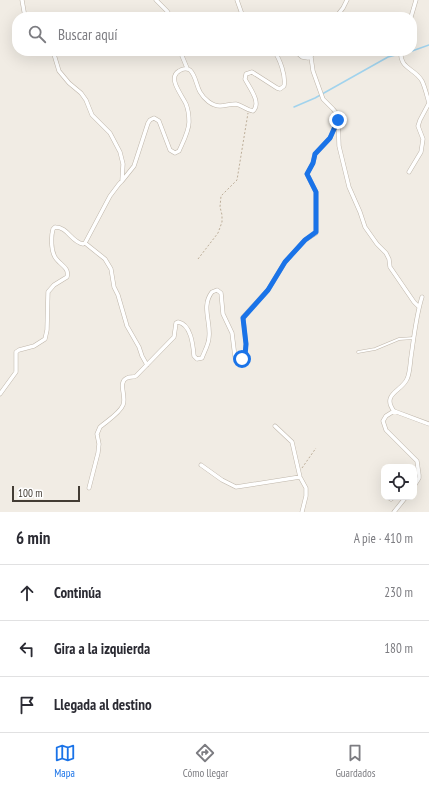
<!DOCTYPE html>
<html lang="es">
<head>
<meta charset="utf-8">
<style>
  :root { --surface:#fff; --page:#f7f7f7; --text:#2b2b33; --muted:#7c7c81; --line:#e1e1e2; --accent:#1a73e8 }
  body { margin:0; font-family:"PT Sans Narrow",sans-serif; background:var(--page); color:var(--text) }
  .controls { position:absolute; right:12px; bottom:12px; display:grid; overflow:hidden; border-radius:8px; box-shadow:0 4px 16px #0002 }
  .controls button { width:36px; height:36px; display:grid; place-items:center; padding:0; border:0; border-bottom:1px solid var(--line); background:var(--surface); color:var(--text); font:20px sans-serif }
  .scale { position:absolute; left:12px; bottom:10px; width:68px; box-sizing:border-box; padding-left:4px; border:2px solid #433c34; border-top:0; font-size:11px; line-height:14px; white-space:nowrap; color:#433c34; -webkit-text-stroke:3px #fff; paint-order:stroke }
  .stop { position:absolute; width:12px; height:12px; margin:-9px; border:3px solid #1a73e8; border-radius:50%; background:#fff }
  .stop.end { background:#1a73e8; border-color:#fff; box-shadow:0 1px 4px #0008 }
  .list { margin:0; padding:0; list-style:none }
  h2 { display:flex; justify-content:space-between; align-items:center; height:52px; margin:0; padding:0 16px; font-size:17px }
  h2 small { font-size:13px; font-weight:400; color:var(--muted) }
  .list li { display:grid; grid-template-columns:26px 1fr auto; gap:12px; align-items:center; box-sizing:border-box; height:56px; padding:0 16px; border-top:1px solid var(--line) }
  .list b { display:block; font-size:15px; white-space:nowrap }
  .list em { font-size:13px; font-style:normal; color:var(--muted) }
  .icon { flex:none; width:22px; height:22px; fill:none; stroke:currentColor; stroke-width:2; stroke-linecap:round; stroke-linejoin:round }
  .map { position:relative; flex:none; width:429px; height:512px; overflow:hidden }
  .search { position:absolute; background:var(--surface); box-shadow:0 4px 16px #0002; left:12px; right:12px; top:12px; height:44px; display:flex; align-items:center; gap:10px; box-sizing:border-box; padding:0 14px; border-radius:16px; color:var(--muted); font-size:15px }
  .sheet { height:220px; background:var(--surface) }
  nav { display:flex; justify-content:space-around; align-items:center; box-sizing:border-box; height:56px; border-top:1px solid var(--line); background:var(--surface); font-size:11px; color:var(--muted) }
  nav a { display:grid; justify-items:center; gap:2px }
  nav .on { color:var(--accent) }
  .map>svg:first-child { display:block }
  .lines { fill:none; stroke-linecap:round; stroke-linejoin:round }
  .stream { stroke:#a1d3ed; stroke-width:1.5 }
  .lane-casing { stroke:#bfb6aa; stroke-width:3 }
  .street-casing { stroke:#bfb6aa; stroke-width:4.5 }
  .path { stroke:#bdae99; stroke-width:1; stroke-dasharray:2 2; stroke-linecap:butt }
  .lane { stroke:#fff; stroke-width:2 }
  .street { stroke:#fff; stroke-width:3.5 }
  .route { stroke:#1a73e8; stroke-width:5 }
</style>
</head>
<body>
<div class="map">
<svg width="429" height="512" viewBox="0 0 429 512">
  <rect width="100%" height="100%" fill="#f1ece4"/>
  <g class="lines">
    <path class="stream" d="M412,51L429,45
      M294,107L315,98L388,57L411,51"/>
    <defs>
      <path id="lane" d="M358,352L375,349L399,339L414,338
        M384,487V492
        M386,497L391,500L395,497"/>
      <path id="street" d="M22,0L25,17
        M156,0L167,11L171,17
        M237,0L243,17
        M336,17L343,8L347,0
        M411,17L416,0
        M53,51L59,71L69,83L81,93L86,100L92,115L110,133L120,152L123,164L122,181
        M180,51L187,68
        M295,51L302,57L308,58L312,55V51
        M401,51C399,69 415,68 422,81C425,87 427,96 429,103L420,120L418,126L423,139L421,152L409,172
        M311,57L313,71L323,99L333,109L338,115L339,146L349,187L360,212L365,227L377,244L386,253L389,259L390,267L414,302L419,307
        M85,243L105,259L111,269L114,287L118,295L127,326L139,347L142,356L147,365
        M0,394L16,372V352L19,350L34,346L45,339L47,330L48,292L54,285L67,277C70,266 57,264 54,255C51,248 51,236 53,229L55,227C68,227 71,242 83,244L85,243L110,196L119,184L122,181L134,166L148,123L150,120L154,118L159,121L170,150L175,153L179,151C183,142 189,131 189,122C189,116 188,109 186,104C182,95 167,78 179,71C183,68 186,68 190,70C196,76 196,85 200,92C204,99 212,106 220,106C225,106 230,104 236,104C242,105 246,110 253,111C262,103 249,87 245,79L246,74L252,72L277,88L280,89L284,86C286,76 280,59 274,51
        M394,411C381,394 402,391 407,379C410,373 410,364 411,357C414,337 416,316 422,297
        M275,426L292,442L300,477L306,488V496L302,512
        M201,465L222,480L236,487L300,477
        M414,486L419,478V475L417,461L386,430L383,421L386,416L394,411L429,424
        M89,488L98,453L99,444L97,434L100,427C107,421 120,413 123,405C127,397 117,382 127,378C130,376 133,378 136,376L174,337L176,323L178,322C191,324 193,345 194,356L197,359L202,358C204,352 209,344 209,337C211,322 201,306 212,292L217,290L221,293L223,314L232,333L235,357L239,359L245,356L246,344L243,317L268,290L285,262L305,240L316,233V192L307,174L313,163L315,154L330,138L338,120
        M394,512L406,497"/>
    </defs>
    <use href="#lane" class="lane-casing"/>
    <use href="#street" class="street-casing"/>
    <path class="path" d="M198,259L218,233L222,222V215L220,207L221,196L237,180L248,113
      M302,468L316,448"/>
    <use href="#lane" class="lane"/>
    <use href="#street" class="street"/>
  </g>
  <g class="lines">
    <path class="route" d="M242,359L245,356L246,344L243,318L268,290L285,262L305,240L316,232V192L307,174L313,163L315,154L330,138L338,120"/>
  </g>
</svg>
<div class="controls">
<button><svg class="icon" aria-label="locate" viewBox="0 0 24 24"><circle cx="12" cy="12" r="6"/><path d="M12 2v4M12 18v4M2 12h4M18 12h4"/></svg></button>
</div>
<div class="scale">100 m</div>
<div class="stop" style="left:242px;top:359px"></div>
<div class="stop end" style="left:338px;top:120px"></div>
<div class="search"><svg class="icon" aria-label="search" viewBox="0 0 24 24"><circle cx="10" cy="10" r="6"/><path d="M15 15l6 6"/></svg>Buscar aquí</div>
</div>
<section class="sheet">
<h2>6 min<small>A pie · 410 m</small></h2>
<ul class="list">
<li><svg class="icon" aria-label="ahead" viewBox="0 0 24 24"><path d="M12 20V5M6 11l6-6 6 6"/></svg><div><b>Continúa</b></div><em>230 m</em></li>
<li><svg class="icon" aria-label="left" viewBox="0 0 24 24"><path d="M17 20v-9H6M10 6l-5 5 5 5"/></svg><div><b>Gira a la izquierda</b></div><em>180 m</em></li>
<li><svg class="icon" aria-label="arrive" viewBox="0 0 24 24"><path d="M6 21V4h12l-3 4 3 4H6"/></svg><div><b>Llegada al destino</b></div></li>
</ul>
</section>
<nav>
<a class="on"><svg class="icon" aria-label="map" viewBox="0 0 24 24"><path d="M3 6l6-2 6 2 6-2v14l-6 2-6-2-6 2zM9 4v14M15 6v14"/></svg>Mapa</a>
<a><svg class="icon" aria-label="directions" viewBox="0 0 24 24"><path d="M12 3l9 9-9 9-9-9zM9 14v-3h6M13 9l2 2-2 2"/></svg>Cómo llegar</a>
<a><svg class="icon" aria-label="saved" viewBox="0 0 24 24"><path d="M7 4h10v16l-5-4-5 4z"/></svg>Guardados</a>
</nav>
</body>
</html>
